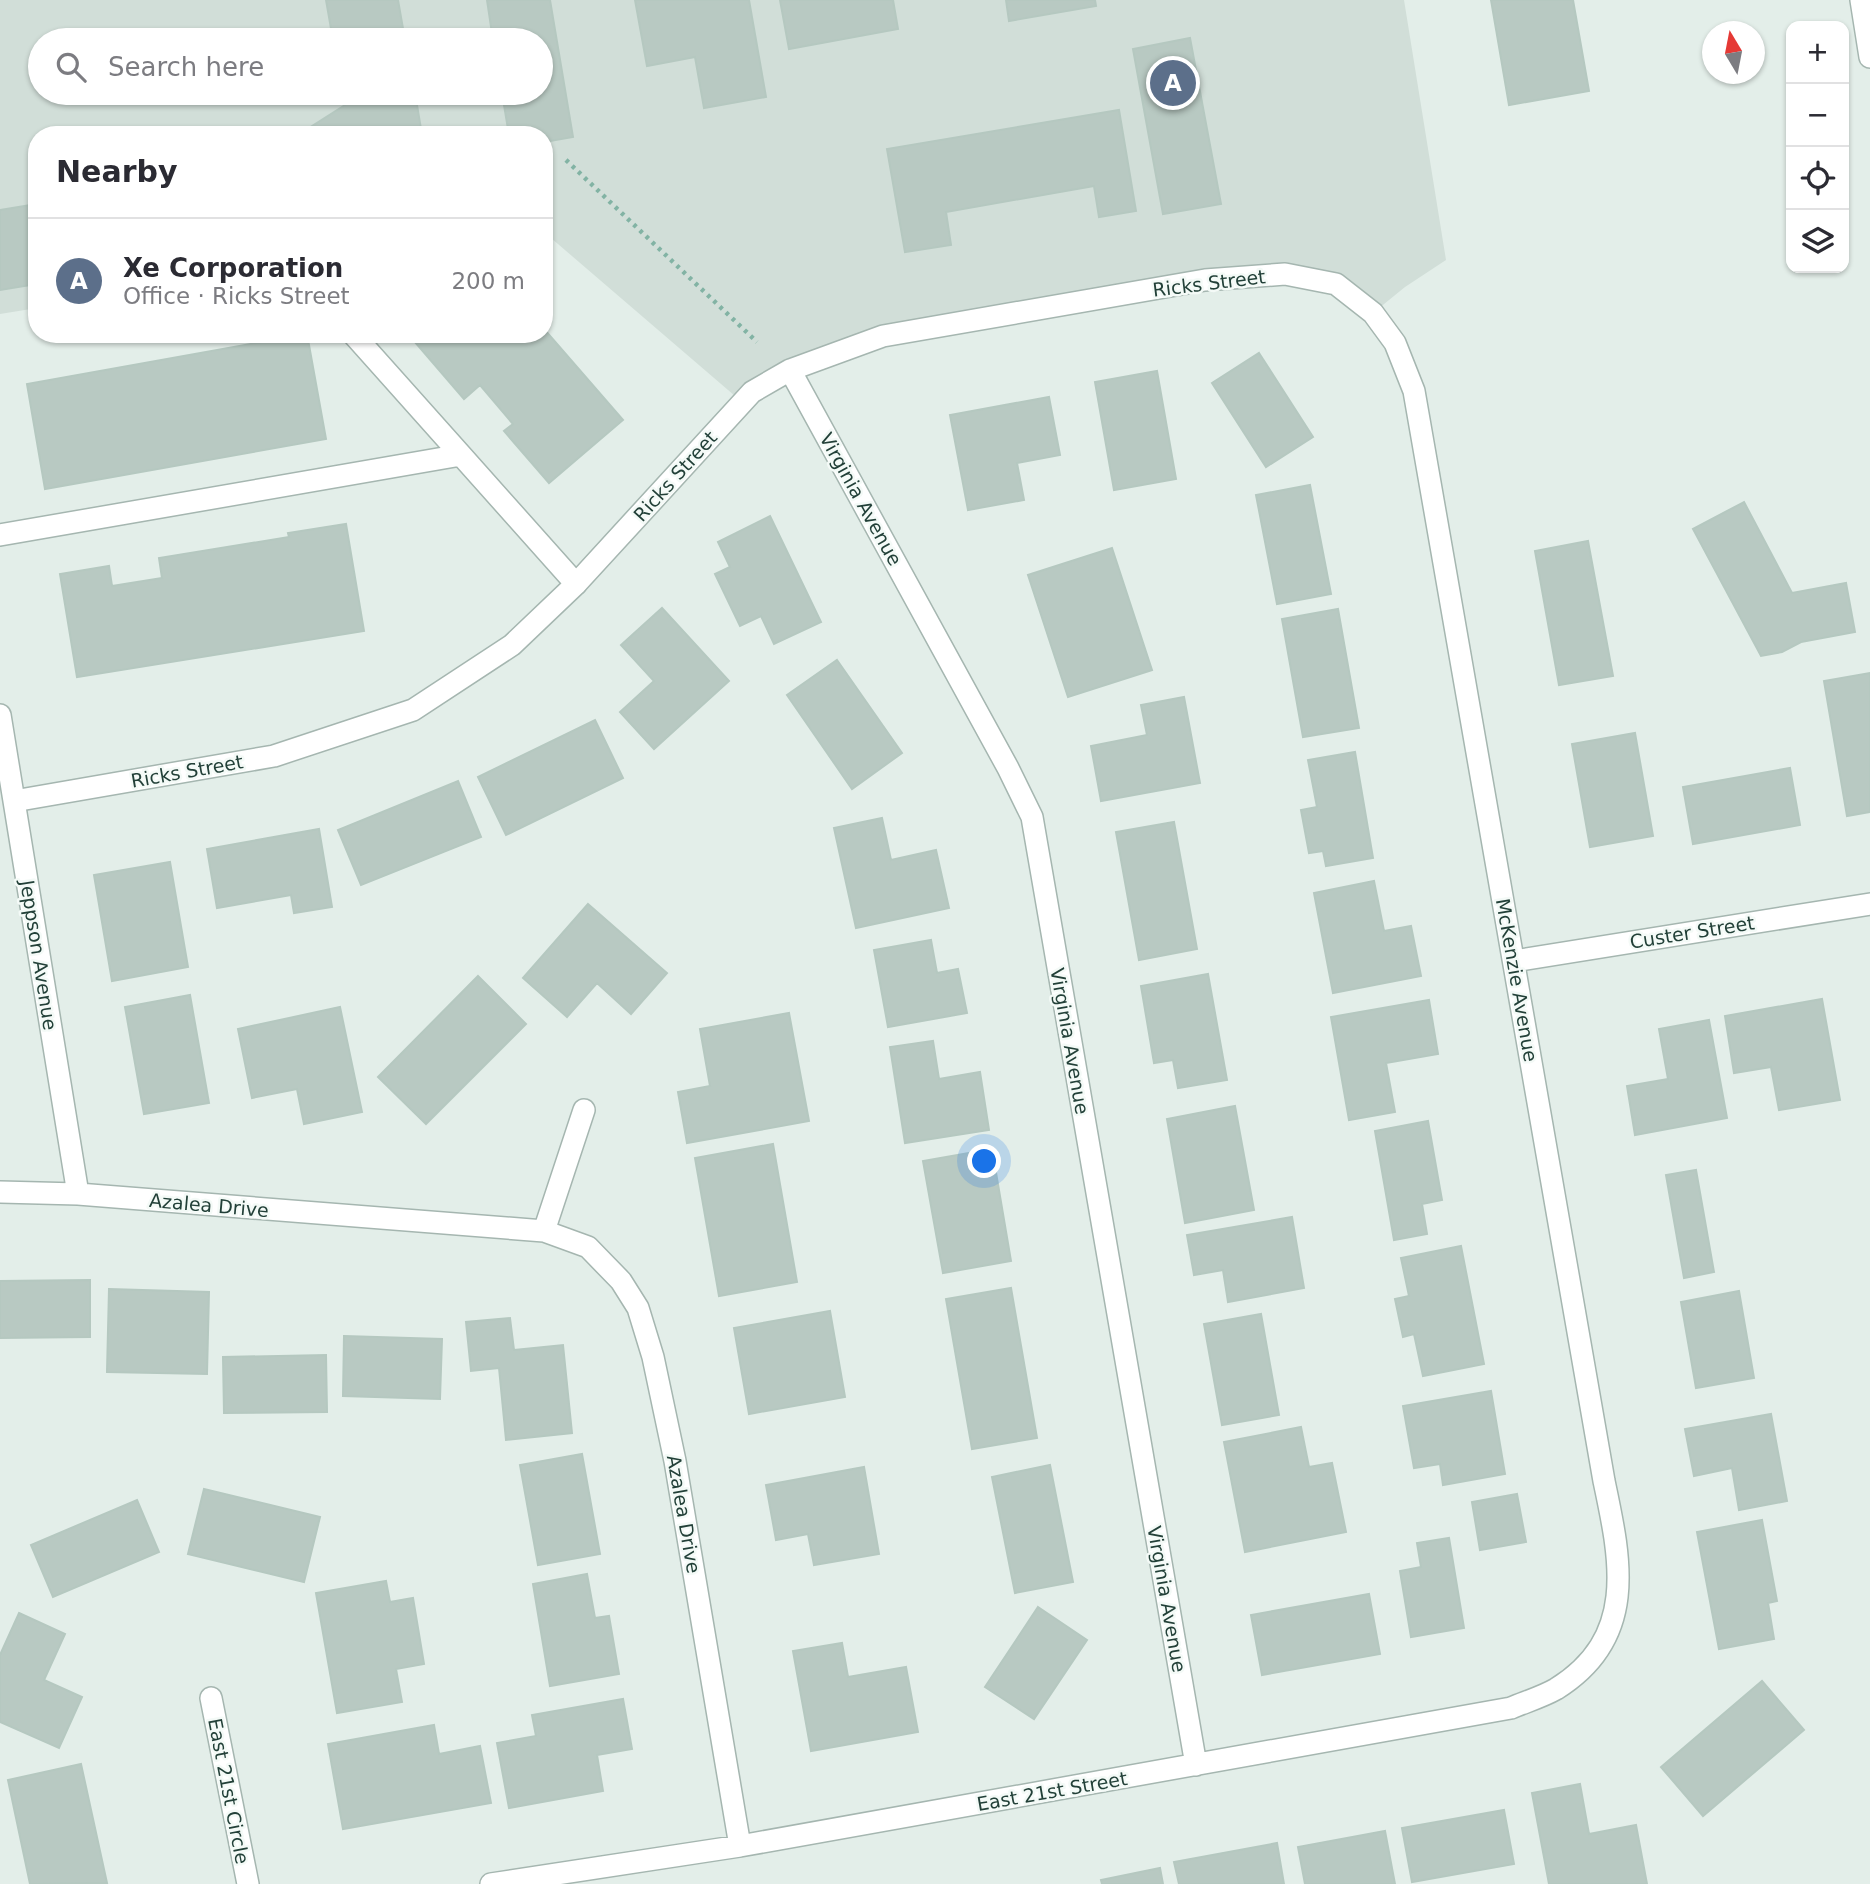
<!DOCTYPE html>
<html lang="en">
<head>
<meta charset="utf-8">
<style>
  :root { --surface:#fff; --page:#f7f7f7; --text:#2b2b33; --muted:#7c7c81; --line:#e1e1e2; --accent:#0b8043 }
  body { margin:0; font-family:"DejaVu Sans",sans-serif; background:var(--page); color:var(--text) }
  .controls { position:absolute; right:21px; top:21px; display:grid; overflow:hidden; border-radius:14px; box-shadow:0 2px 5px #0004 }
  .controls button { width:63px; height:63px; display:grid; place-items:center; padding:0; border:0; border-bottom:2px solid var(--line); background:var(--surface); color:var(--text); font:35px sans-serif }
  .compass { position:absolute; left:1702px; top:21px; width:63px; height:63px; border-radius:50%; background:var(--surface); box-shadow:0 2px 5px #0004; rotate:350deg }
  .you { position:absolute; left:985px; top:1162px; width:24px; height:24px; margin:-18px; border:5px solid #fff; border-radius:50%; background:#1a73e8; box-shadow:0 0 0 10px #1a73e833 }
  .badge { display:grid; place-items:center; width:46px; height:46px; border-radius:50%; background:var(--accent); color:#fff; font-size:23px; font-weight:700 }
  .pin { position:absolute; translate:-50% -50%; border:4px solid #fff; box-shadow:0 2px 7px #0006 }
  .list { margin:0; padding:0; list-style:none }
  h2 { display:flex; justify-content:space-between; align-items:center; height:91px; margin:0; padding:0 28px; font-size:30px }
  h2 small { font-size:23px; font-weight:400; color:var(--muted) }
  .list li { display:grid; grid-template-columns:46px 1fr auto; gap:21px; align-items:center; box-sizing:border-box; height:126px; padding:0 28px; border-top:2px solid var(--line) }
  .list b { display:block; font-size:26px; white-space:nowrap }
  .list p { margin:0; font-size:23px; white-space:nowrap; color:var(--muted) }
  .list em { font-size:23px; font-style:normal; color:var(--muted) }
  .icon { flex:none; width:38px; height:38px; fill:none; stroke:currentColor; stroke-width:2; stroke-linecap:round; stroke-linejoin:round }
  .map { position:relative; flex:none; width:1870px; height:1884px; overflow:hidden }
  .search { position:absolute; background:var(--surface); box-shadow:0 2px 5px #0004; left:28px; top:28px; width:525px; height:77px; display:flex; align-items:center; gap:18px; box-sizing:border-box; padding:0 24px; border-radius:38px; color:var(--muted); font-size:26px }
  .panel { position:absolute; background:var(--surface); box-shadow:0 2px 5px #0004; left:28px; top:126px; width:525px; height:217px; border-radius:28px }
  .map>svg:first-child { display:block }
  .built { fill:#d1ded8; fill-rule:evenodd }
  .building { fill:#b8c9c2; stroke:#b5c8c0; stroke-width:2 }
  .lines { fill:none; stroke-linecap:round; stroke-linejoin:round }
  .service-casing { stroke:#a5b6b0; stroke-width:24 }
  .minor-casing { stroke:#a5b6b0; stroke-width:24 }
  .tertiary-casing { stroke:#a5b6b0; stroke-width:24 }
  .path { stroke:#82b3a4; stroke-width:4.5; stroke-dasharray:3.5 5; stroke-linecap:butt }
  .service { stroke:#fff; stroke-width:21 }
  .minor { stroke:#fff; stroke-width:21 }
  .tertiary { stroke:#fff; stroke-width:21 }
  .labels { text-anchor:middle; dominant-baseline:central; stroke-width:5; stroke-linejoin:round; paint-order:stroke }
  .street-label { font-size:19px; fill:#224038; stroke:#f4faf7 }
</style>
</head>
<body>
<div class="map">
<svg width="1870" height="1884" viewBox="0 0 1870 1884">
  <rect width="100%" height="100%" fill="#e3eee9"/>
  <path class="built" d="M0,0H1404L1446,260L1405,287L1373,313L1336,284L1285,274L883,336L742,402L544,232V135H37V308L0,314ZM40,40H541V93H40Z"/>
  <path class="building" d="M326,0H398L405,40H333Z
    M487,0H550L573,137L544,142V135H509L502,93H541V40H493Z
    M635,0H749L766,97L704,108L695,57L647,66Z
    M780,0H893L898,29L789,49Z
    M1006,0H1095L1096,6L1009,21Z
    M1491,0H1573L1589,91L1509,105Z
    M1190,38L1221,204L1163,214L1133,49Z
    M343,93H415L422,135H298L345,105Z
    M1119,110L1136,211L1099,217L1094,186L946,212L951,245L905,252L887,149Z
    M37,204V284L0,290V210Z
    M544,329L623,420L549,483L504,431L513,424L480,385L464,399L408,334H544Z
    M307,334L326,439L45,489L27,384Z
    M1259,353L1313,437L1266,467L1212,383Z
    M1157,371L1176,479L1114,490L1095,382Z
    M1049,397L1060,455L1017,463L1024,500L968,510L950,415Z
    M1310,485L1331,594L1277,604L1256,495Z
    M1744,502L1792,593L1846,583L1855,632L1801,642L1782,652L1761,656L1693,529Z
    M770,516L821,622L774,644L761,616L740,626L715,574L730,567L718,542Z
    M346,524L364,631L77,677L60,574L109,566L112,586L162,578L159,558L289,537L288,533Z
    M1588,541L1613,676L1559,685L1535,551Z
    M1112,548L1152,670L1068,697L1028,575Z
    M662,608L729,681L654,749L620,712L654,681L621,645Z
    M1338,609L1359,728L1303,737L1282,619Z
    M837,660L902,753L852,789L787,695Z
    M1870,673V812L1847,816L1824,681Z
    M1184,697L1200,783L1101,801L1091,746L1147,735L1141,705Z
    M595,720L623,778L506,835L478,777Z
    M1635,733L1653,836L1590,847L1572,744Z
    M1355,752L1373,858L1326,866L1323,851L1309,853L1301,810L1317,807L1308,760Z
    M1790,768L1800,825L1693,844L1683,787Z
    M458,781L481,837L361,885L338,830Z
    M882,818L891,860L936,850L949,908L856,928L834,828Z
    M1174,822L1197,949L1139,960L1116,832Z
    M319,829L332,907L294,913L291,895L217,908L207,849Z
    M170,862L188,967L112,981L94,875Z
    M1374,881L1384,931L1411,926L1421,976L1333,993L1314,893Z
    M588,904L667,973L631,1014L597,983L567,1017L523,978Z
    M931,940L937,973L958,969L967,1013L888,1027L874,950Z
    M1208,974L1227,1080L1178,1088L1173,1060L1154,1063L1141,986Z
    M478,976L526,1024L426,1124L378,1077Z
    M190,995L209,1103L144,1114L125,1007Z
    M1822,999L1840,1100L1779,1110L1771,1067L1734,1073L1725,1016Z
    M1429,1000L1438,1054L1386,1063L1395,1112L1349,1120L1331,1017Z
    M340,1007L362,1112L304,1124L297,1089L252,1098L238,1029Z
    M789,1013L809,1121L687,1143L678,1092L710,1086L700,1029Z
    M1709,1020L1727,1118L1635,1135L1627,1086L1668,1079L1659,1029Z
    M933,1041L939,1079L980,1072L989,1130L905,1143L890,1047Z
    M1235,1106L1254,1210L1185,1223L1167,1119Z
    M1428,1121L1442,1200L1422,1204L1427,1234L1394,1240L1375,1131Z
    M773,1144L797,1282L719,1296L695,1158Z
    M992,1149L1011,1261L943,1273L923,1161Z
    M1696,1170L1714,1272L1684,1278L1666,1175Z
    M1292,1217L1304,1288L1228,1302L1223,1270L1194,1275L1187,1235Z
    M1461,1246L1484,1364L1423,1376L1414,1334L1403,1337L1395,1299L1409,1296L1401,1258Z
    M90,1280V1337L0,1338V1281Z
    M1011,1288L1037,1438L972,1449L946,1299Z
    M109,1289L209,1292L207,1374L107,1372Z
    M1739,1291L1754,1378L1696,1388L1681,1302Z
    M830,1311L845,1397L749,1414L734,1328Z
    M1261,1314L1279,1415L1222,1425L1204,1324Z
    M510,1318L514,1350L563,1345L572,1433L506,1440L499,1368L471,1371L466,1322Z
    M344,1336L442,1339L440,1399L343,1396Z
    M326,1355L327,1412L224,1413L223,1357Z
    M1491,1391L1505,1474L1443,1485L1440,1464L1414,1468L1403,1406Z
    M1771,1414L1787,1501L1739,1510L1732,1468L1694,1476L1685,1429Z
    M1301,1427L1309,1467L1332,1463L1346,1532L1245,1552L1224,1442Z
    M582,1454L600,1554L538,1565L520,1465Z
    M1050,1465L1073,1582L1015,1593L992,1477Z
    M864,1467L879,1554L814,1565L808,1534L776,1540L766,1485Z
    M204,1489L320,1517L304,1582L188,1554Z
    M1517,1494L1526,1542L1480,1550L1472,1502Z
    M137,1500L159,1552L53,1597L31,1545Z
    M1762,1520L1777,1601L1768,1603L1774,1639L1719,1649L1697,1532Z
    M1449,1538L1464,1628L1411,1637L1400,1571L1421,1567L1417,1543Z
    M587,1574L595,1618L609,1616L619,1674L550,1686L533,1584Z
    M386,1581L390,1602L413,1598L424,1664L396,1669L402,1702L337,1713L316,1593Z
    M1369,1594L1380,1654L1262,1675L1251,1615Z
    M1038,1607L1087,1640L1034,1719L985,1687Z
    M19,1613L65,1634L44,1680L82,1697L59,1748L0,1722V1655Z
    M842,1643L848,1677L906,1667L918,1732L811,1751L793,1651Z
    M1762,1681L1804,1730L1703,1816L1661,1767Z
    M623,1699L632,1749L597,1755L603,1791L509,1808L497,1743L536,1736L532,1715Z
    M434,1725L439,1754L480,1746L491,1803L343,1829L328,1744Z
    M81,1764L107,1883L30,1884L8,1780Z
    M1580,1784L1589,1834L1636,1825L1647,1884H1549L1532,1793Z
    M1504,1810L1514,1864L1412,1882L1402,1828Z
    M1385,1831L1395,1884H1305L1298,1847Z
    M1277,1843L1284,1884H1179L1174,1862Z
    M1160,1868L1163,1884H1102L1101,1880Z"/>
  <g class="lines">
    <defs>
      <path id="service" d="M353,334L461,455
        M0,535L461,455L576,584"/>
      <path id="minor" d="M790,370L1008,768L1032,817L1196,1765
        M0,715L78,1194
        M14,801L274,756L413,710L512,645L576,584L752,392L790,370L883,336L1205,280L1285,274L1336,284L1373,313L1395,343L1414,391L1604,1481C1621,1561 1638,1638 1556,1689C1542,1697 1525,1702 1511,1708L740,1846L491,1884
        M1514,961L1870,904
        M0,1192L78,1194L544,1231L588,1247L621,1281L638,1308L653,1357L675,1461L740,1846
        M544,1231L584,1110
        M211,1698L248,1884"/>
      <path id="tertiary" d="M1861,0L1870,57"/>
    </defs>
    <use href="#service" class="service-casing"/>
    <use href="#minor" class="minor-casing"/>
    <use href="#tertiary" class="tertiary-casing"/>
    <path class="path" d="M566,160L757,342"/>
    <use href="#service" class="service"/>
    <use href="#minor" class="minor"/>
    <use href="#tertiary" class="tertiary"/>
  </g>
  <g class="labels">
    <g class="street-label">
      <text transform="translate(1209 283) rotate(-7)">Ricks Street</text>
      <text transform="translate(675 476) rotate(-48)">Ricks Street</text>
      <text transform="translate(861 499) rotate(61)">Virginia Avenue</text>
      <text transform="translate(187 771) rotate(-10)">Ricks Street</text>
      <text transform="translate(1692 932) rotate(-9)">Custer Street</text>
      <text transform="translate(39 955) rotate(81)">Jeppson Avenue</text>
      <text transform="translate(1517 980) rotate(80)">McKenzie Avenue</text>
      <text transform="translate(1070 1041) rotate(80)">Virginia Avenue</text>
      <text transform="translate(209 1205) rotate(5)">Azalea Drive</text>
      <text transform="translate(684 1514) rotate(80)">Azalea Drive</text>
      <text transform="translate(1167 1599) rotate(80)">Virginia Avenue</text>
      <text transform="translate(229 1791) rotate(79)">East 21st Circle</text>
      <text transform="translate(1052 1791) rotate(-10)">East 21st Street</text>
    </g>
  </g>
</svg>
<div class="controls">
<button>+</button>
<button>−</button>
<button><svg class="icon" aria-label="locate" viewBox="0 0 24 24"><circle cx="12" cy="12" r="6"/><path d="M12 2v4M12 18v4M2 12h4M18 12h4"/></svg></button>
<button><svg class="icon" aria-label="layers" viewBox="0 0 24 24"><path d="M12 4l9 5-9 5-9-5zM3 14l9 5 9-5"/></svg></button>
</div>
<svg class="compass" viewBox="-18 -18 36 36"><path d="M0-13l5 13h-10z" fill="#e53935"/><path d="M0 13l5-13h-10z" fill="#7c7c81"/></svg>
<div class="you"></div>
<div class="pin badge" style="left:1173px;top:83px;background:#5c6f8a">A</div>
<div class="search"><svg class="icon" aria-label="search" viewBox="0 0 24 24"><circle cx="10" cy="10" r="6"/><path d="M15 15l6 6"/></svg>Search here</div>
<section class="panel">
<h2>Nearby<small></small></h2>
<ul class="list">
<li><span class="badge" style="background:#5c6f8a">A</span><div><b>Xe Corporation</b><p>Office · Ricks Street</p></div><em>200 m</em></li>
</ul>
</section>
</div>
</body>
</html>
